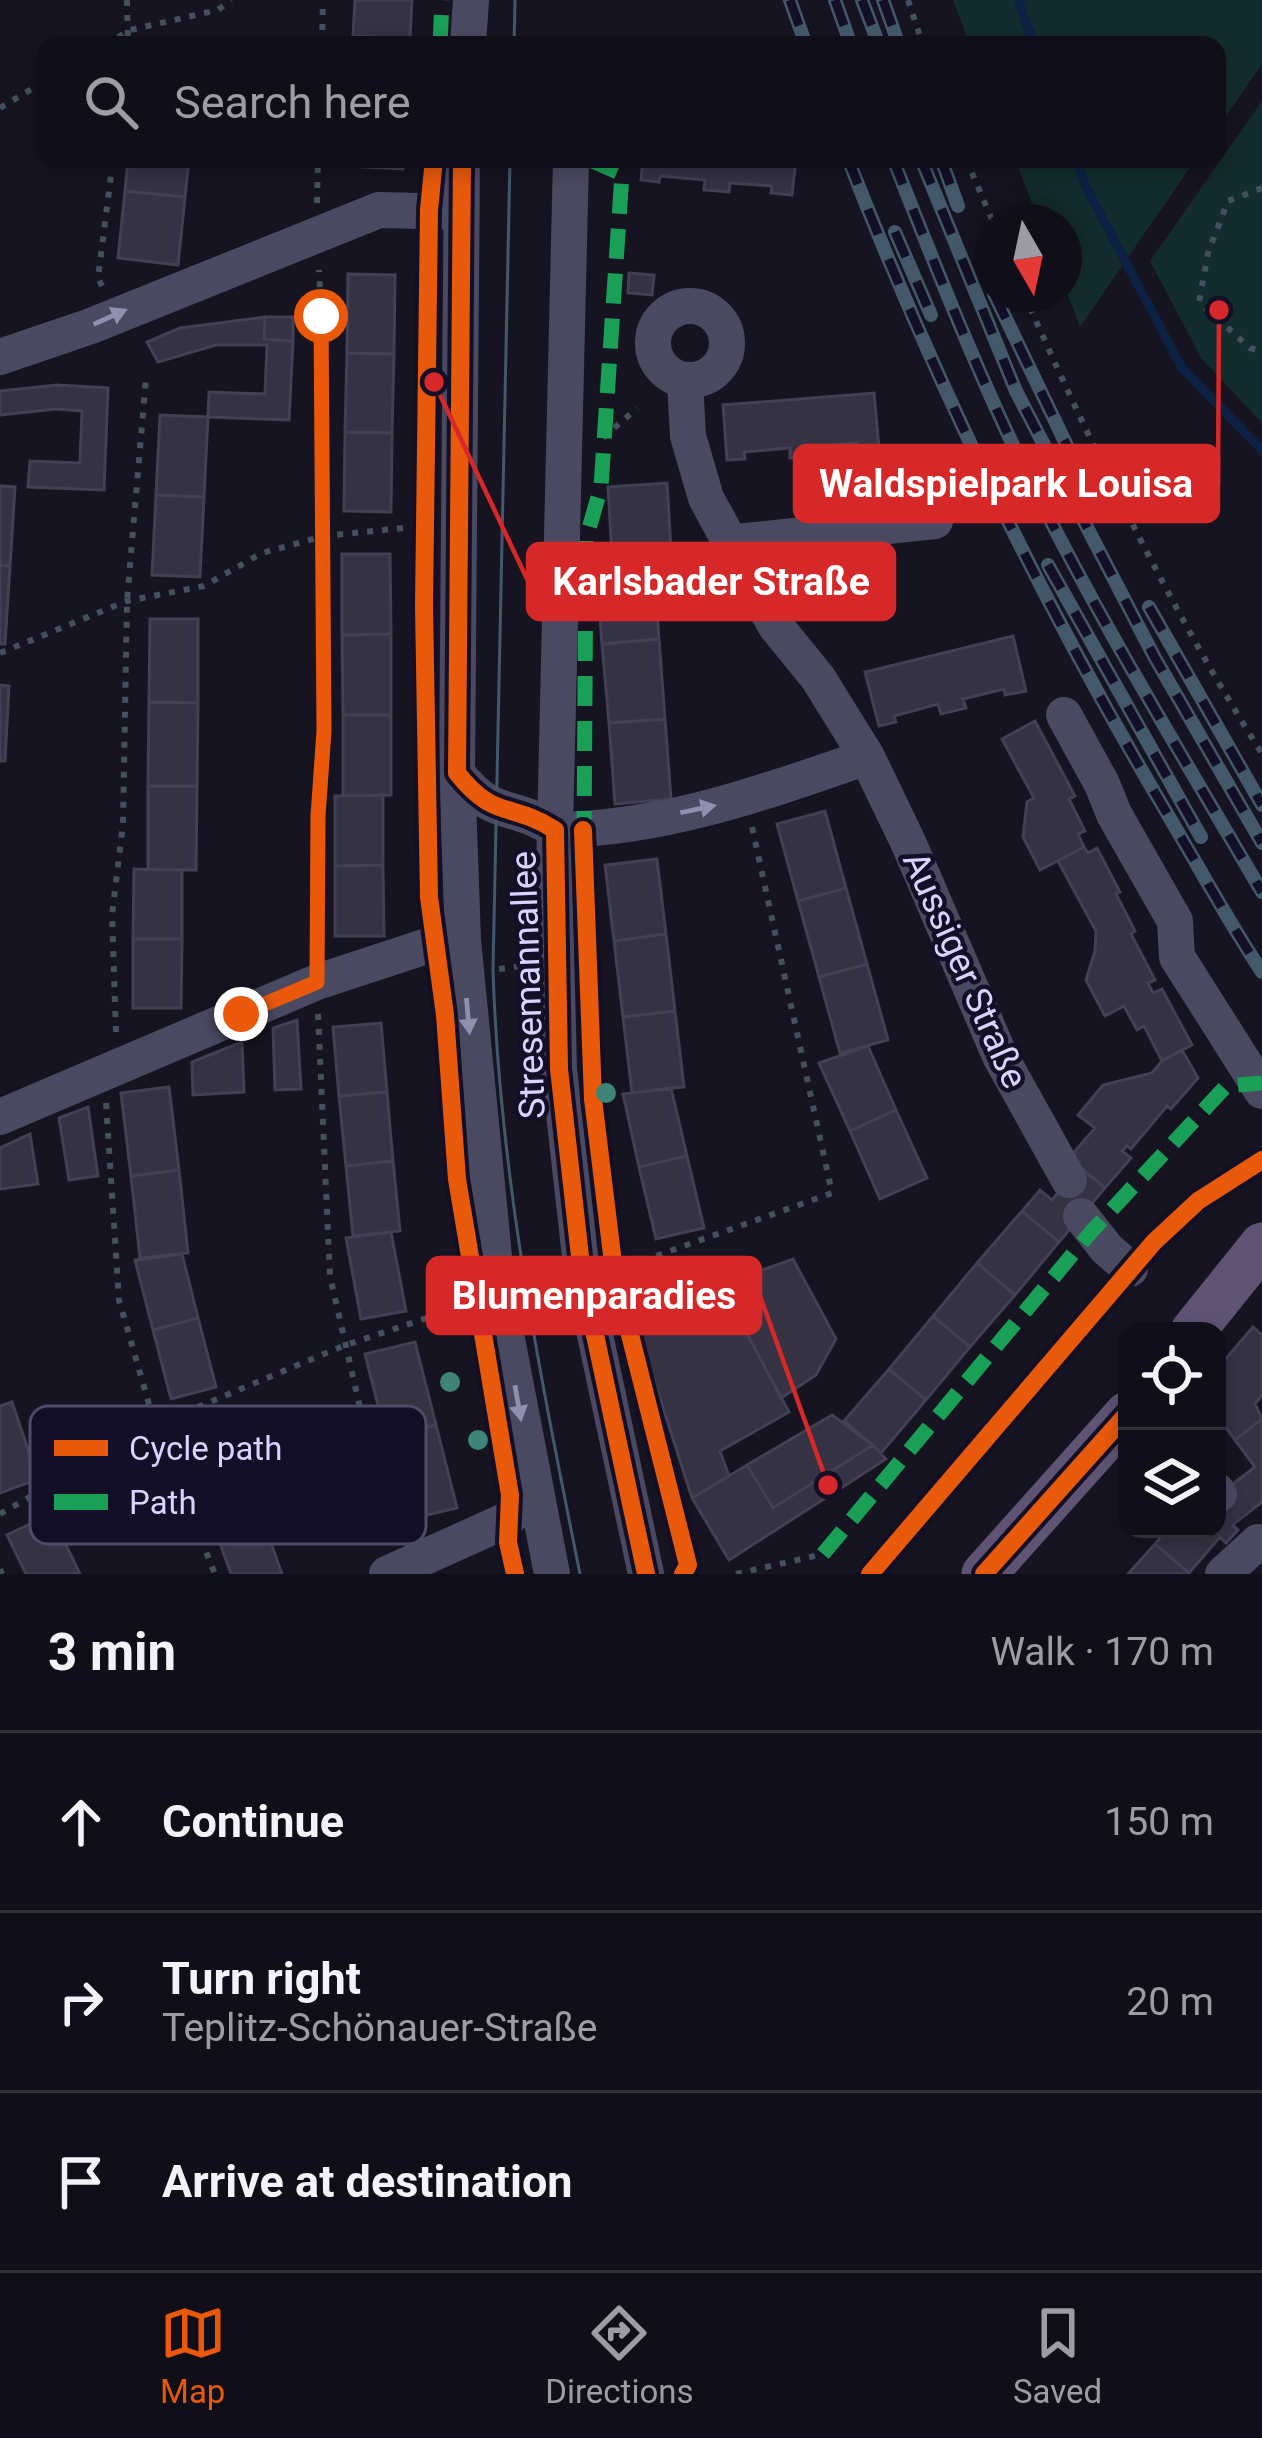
<!DOCTYPE html>
<html lang="en">
<head>
<meta charset="utf-8">
<style>
  :root { --surface:#100f19; --page:#191822; --text:#f1f3f6; --muted:#9c9ca2; --line:#302f38; --accent:#ea580c }
  body { margin:0; font-family:Roboto,sans-serif; background:var(--page); color:var(--text) }
  .controls { position:absolute; right:36px; bottom:36px; display:grid; overflow:hidden; border-radius:24px; box-shadow:0 6px 18px #0003 }
  .controls button { width:108px; height:108px; display:grid; place-items:center; padding:0; border:0; border-bottom:3px solid var(--line); background:var(--surface); color:var(--text); font:60px sans-serif }
  .compass { position:absolute; left:974px; top:204px; width:108px; height:108px; border-radius:50%; background:var(--surface); box-shadow:0 6px 18px #0003; rotate:171deg }
  .stop { position:absolute; width:36px; height:36px; margin:-27px; border:9px solid #ea580c; border-radius:50%; background:#fff }
  .stop.end { background:#ea580c; border-color:#fff; box-shadow:0 3px 12px #0008 }
  .list { margin:0; padding:0; list-style:none }
  h2 { display:flex; justify-content:space-between; align-items:center; height:156px; margin:0; padding:0 48px; font-size:51px }
  h2 small { font-size:39px; font-weight:400; color:var(--muted) }
  .list li { display:grid; grid-template-columns:78px 1fr auto; gap:36px; align-items:center; box-sizing:border-box; height:180px; padding:0 48px; border-top:3px solid var(--line) }
  .list b { display:block; font-size:45px; white-space:nowrap }
  .list p { margin:0; font-size:39px; white-space:nowrap; color:var(--muted) }
  .list em { font-size:39px; font-style:normal; color:var(--muted) }
  .icon { flex:none; width:66px; height:66px; fill:none; stroke:currentColor; stroke-width:2; stroke-linecap:round; stroke-linejoin:round }
  .map { position:relative; flex:none; width:1262px; height:1574px; overflow:hidden }
  .search { position:absolute; background:var(--surface); box-shadow:0 6px 18px #0003; left:36px; right:36px; top:36px; height:132px; display:flex; align-items:center; gap:30px; box-sizing:border-box; padding:0 42px; border-radius:24px; color:var(--muted); font-size:45px }
  .sheet { height:696px; background:var(--surface) }
  nav { display:flex; justify-content:space-around; align-items:center; box-sizing:border-box; height:168px; border-top:3px solid var(--line); background:var(--surface); font-size:33px; color:var(--muted) }
  nav a { display:grid; justify-items:center; gap:6px }
  nav .on { color:var(--accent) }
  .map>svg:first-child { display:block }
  .green { fill:#132c2d }
  .lines { fill:none; stroke-linecap:round; stroke-linejoin:round }
  .stream { stroke:#0d2144; stroke-width:9 }
  .building { fill:#343243; stroke:#433f54; stroke-width:3 }
  .minor-tunnel { stroke:#333142; stroke-width:36; stroke-dasharray:36 18; stroke-linecap:butt }
  .path { stroke:#44505f; stroke-width:6; stroke-dasharray:6 9; stroke-linecap:butt }
  .minor { stroke:#4a4962; stroke-width:36 }
  .major { stroke:#5e5373; stroke-width:45 }
  .tram { stroke:#43596b; stroke-width:3 }
  .rail-casing { stroke:#43596b; stroke-width:14 }
  .rail { stroke:#130f26; stroke-width:9; stroke-dasharray:27; stroke-linecap:butt }
  .quiet { stroke:#1a9f57; stroke-width:15; stroke-dasharray:30 15; stroke-linecap:butt }
  .cycleway-casing { stroke:#130f26; stroke-width:26 }
  .cycleway { stroke:#e8590c; stroke-width:18 }
  .tree { fill:#3e8478 }
  .oneway { fill:#928eb0 }
  .route { stroke:#ea580c; stroke-width:15 }
  .labels { text-anchor:middle; dominant-baseline:central; stroke-width:9; stroke-linejoin:round; paint-order:stroke }
  .street-label { font-size:36px; fill:#d9d4ff; stroke:#130f26 }
  .key { fill:#130f26; stroke:#4e4a67; stroke-width:3 }
  .key-label { font-size:33px; fill:#d9d4ff }
  .leader { fill:none; stroke:#d62828; stroke-width:4.5 }
  .callout-dot { fill:#d62828; stroke:#130f26; stroke-width:4.5 }
  .callout { fill:#d62828; stroke:#d62828; stroke-width:4.5 }
  .callout-label { font-size:39px; text-anchor:middle; font-weight:bold; fill:#fff }
</style>
</head>
<body>
<div class="map">
<svg width="1262" height="1574" viewBox="0 0 1262 1574">
  <rect width="100%" height="100%" fill="#161421"/>
  <path class="green" d="M953,0H1262V64L1217,129V45H970Z
    M1262,101V423L1201,358L1150,261Z
    M1015,159H1196L1080,327L1064,285V222H1039Z"/>
  <g class="lines">
    <path class="stream" d="M1018,0L1034,45
      M1076,159L1086,187L1182,368L1262,450"/>
  </g>
  <path class="building" d="M355,0H412L410,39L353,36Z
    M353,36L410,39L409,45H352Z
    M128,159H189L185,197L125,191Z
    M346,159H403V169L346,166Z
    M643,159H796L792,195L771,193L772,186L730,183L729,192L704,190L705,180L660,176L659,182L641,180Z
    M125,191L185,197L178,265L118,258Z
    M629,273L654,275L652,295L628,293Z
    M348,274L395,275L394,354L347,353Z
    M265,317L264,339L293,341L289,420L208,417L209,392L265,394L267,345H216L158,362L147,342L180,328Z
    M265,317H293V341L264,339Z
    M347,353L394,354L392,433L345,432Z
    M57,385L108,388L104,490L28,487L30,461L80,463L82,411L56,409L0,415V391Z
    M874,393L879,448L857,450V443L815,446L816,456L790,458V448L744,452L745,459L727,460L723,405Z
    M160,415L208,417L204,497L156,495Z
    M345,432L392,433L391,512L344,511Z
    M667,483L671,550L612,554L608,487Z
    M0,486L15,487L10,566L0,565Z
    M156,495L204,497L200,577L152,575Z
    M342,554H390L391,634L342,635Z
    M653,559L659,639L602,644L596,564Z
    M0,565L10,566L5,644H0Z
    M150,619H198V703L149,702Z
    M391,634V715H343L342,635Z
    M1013,636L1026,691L1005,695L1004,689L963,699L966,708L941,714L938,704L894,716L896,722L879,726L865,672Z
    M659,639L665,719L609,723L602,644Z
    M0,685L9,686L5,761H0Z
    M149,702L198,703L197,786H148Z
    M343,715H391V795L343,796Z
    M665,719L671,799L615,804L609,723Z
    M1035,721L1075,796L1069,799L1085,831L1078,834L1084,847L1040,870L1023,837L1027,802L1034,798L1002,739Z
    M148,786H197L196,870L148,869Z
    M383,795V865L335,866V796Z
    M825,811L846,888L798,901L777,824Z
    M1084,847L1088,853L1097,848L1120,892L1116,894L1135,931L1131,934L1155,980L1148,983L1153,993L1162,989L1192,1045L1162,1061L1144,1026L1137,1030L1124,1006L1105,1016L1086,980L1095,951L1096,931L1058,861Z
    M657,859L666,934L614,941L605,865Z
    M383,865L384,936H335V866Z
    M134,869L182,870V939H133Z
    M846,888L867,964L819,977L798,901Z
    M666,934L675,1011L623,1017L614,941Z
    M133,939H182L181,1008H133Z
    M867,964L888,1040L840,1053L819,977Z
    M675,1011L684,1087L632,1093L623,1017Z
    M297,1020L301,1089L275,1090L273,1028Z
    M381,1023L387,1092L339,1096L333,1027Z
    M242,1042L244,1092L193,1095L192,1062Z
    M868,1046L896,1110L850,1131L819,1063Z
    M1182,1050L1198,1078L1171,1109L1167,1106L1131,1149L1127,1146L1122,1151L1131,1158L1105,1188L1069,1158L1095,1128L1078,1115L1103,1085L1152,1073L1162,1061Z
    M169,1087L179,1170L131,1176L121,1093Z
    M671,1088L687,1156L639,1167L623,1094Z
    M387,1092L393,1161L346,1166L339,1096Z
    M88,1107L98,1176L69,1180L59,1118Z
    M896,1110L927,1178L880,1199L850,1131Z
    M30,1134L38,1184L0,1189V1148Z
    M687,1156L704,1228L656,1239L639,1167Z
    M393,1161L400,1231L353,1236L346,1166Z
    M1079,1167L1105,1188L1059,1242L1022,1211L1040,1190L1052,1200Z
    M179,1170L188,1253L140,1258L131,1176Z
    M1022,1211L1059,1242L1015,1295L977,1263Z
    M391,1232L406,1311L361,1319L346,1238Z
    M182,1254L198,1318L153,1330L135,1260Z
    M793,1259L836,1339L816,1375L781,1398L721,1285Z
    M977,1263L1015,1295L970,1347L933,1316Z
    M721,1285L789,1412L720,1451L729,1476L692,1498L632,1311Z
    M933,1316L970,1347L926,1400L889,1369Z
    M198,1318L216,1387L171,1399L153,1330Z
    M1253,1327L1262,1335V1395L1255,1404L1262,1419L1235,1440L1217,1416V1369Z
    M415,1342L436,1425L386,1437L365,1354Z
    M889,1369L926,1400L881,1453L844,1421Z
    M12,1402L38,1479L0,1493V1406Z
    M832,1415L873,1445L773,1508L747,1465Z
    M1262,1419V1502L1232,1525L1217,1512V1496L1255,1467L1235,1440Z
    M436,1425L457,1508L406,1520L386,1437Z
    M873,1445L886,1459L729,1560L692,1498L747,1465L773,1508Z
    M255,1498L282,1574H231L210,1515Z
    M1217,1512L1238,1530L1226,1543L1220,1537L1189,1573L1155,1544L1168,1529H1217Z
    M51,1514L80,1574H26L7,1535Z
    M1155,1544L1189,1573L1188,1574H1128Z"/>
  <g class="lines">
    <path class="minor-tunnel" d="M1219,1494L1239,1519"/>
    <path class="path" d="M127,0L128,45
      M908,0L923,45
      M105,45L130,30L218,10L231,0
      M322,45L323,0
      M0,108L45,81
      M966,159L993,222
      M1262,188L1228,201L1208,253L1199,302L1250,348L1262,351
      M317,203L318,159
      M102,286L98,278L113,159
      M1024,294C1094,452 1170,608 1262,754
      M603,438L637,408
      M0,653L127,601L204,586L262,553L324,536L424,526
      M317,947C319,722 332,496 319,270
      M499,969L528,965
      M318,1014L330,1276L376,1478L399,1537
      M116,1032L112,915L123,824L127,601L146,378
      M106,1103L119,1300L155,1425L215,1574
      M614,1271L832,1193L752,827
      M0,1514L155,1425L343,1346L472,1303
      M0,1569L2,1574
      M736,1574L823,1554"/>
    <path class="minor" d="M468,45L471,0
      M462,159L457,773L463,940L497,1287L552,1574
      M571,159L554,871L559,1069L582,1274L646,1574
      M653 343a37 37 0 1 1 74 0a37 37 0 1 1-74 0Z
      M0,357L91,326L379,210L459,212
      M685,382L688,436L706,498L775,625L818,678L867,757L908,842L1000,1056L1069,1180
      M728,543L935,521
      M1064,715L1102,784L1114,814L1175,921L1177,957L1262,1091
      M457,773C495,821 510,801 555,830
      M555,830C663,829 766,792 867,757
      M0,1117L317,982L433,944L463,940
      M1081,1216L1107,1249L1130,1269
      M1217,1491L1219,1494
      M387,1574L507,1520L534,1490
      M1223,1574L1258,1542"/>
    <path class="major" d="M1193,1331L1262,1245
      M984,1574L1127,1414"/>
    <path class="tram" d="M514,45L515,0
      M510,159L493,969C499,1173 540,1375 580,1574"/>
    <defs>
      <path id="rail" d="M790,0L806,45
        M835,0L851,45
        M862,0L879,45
        M883,0L899,45
        M848,159C937,387 1043,605 1168,815C1199,867 1228,921 1262,972
        M893,159C931,255 969,352 1013,445C1086,599 1176,745 1262,892
        M921,159L1016,391L1155,658L1262,843
        M941,159L958,206
        M895,232L931,315
        M994,294L1083,479
        M1048,565L1201,837
        M1149,607L1262,805"/>
    </defs>
    <use href="#rail" class="rail-casing"/>
    <use href="#rail" class="rail"/>
    <path class="quiet" d="M440,45L442,0
      M584,841L586,539L601,487L622,174L588,159
      M823,1554L1092,1231L1226,1086L1262,1083"/>
    <defs>
      <path id="cycleway" d="M434,159L429,210L424,606L429,897L445,1015L457,1179L510,1495L508,1542L515,1574
        M462,159L457,773C495,821 510,801 555,830L559,1069L582,1274L646,1574
        M583,830L593,1099L614,1271L688,1565L683,1574
        M870,1574L1154,1242L1198,1201L1262,1160
        M984,1574L1127,1414"/>
    </defs>
    <use href="#cycleway" class="cycleway-casing"/>
    <use href="#cycleway" class="cycleway"/>
  </g>
  <g class="tree">
    <circle cx="606" cy="1093" r="10"/>
    <circle cx="450" cy="1382" r="10"/>
    <circle cx="478" cy="1440" r="10"/>
  </g>
  <defs><path id="oneway-solid" d="M-6-.8H1V-3.2L6.5 0L1 3.2V.8H-6Z" transform="scale(3)"/></defs>
  <g class="oneway">
    <use href="#oneway-solid" transform="translate(110 317) rotate(-24)"/>
    <use href="#oneway-solid" transform="translate(698 809) rotate(-12)"/>
    <use href="#oneway-solid" transform="translate(468 1016) rotate(85)"/>
    <use href="#oneway-solid" transform="translate(518 1403) rotate(80)"/>
  </g>
  <g class="lines">
    <path class="route" d="M241,1014L317,982L318,816L324,731L321,316"/>
  </g>
  <g class="labels">
    <g class="street-label">
      <text transform="translate(965 970) rotate(66)">Aussiger Straße</text>
      <text transform="translate(528 985) rotate(-92)">Stresemannallee</text>
    </g>
  </g>
  <rect x="30" y="1406" width="396" height="138" rx="18" class="key"/>
  <rect x="54" y="1440" width="54" height="16" fill="#e8590c"/>
  <rect x="54" y="1494" width="54" height="16" fill="#1a9f57"/>
  <g class="key-label">
    <text x="129" y="1460">Cycle path</text>
    <text x="129" y="1514">Path</text>
  </g>
  <path class="leader" d="M1219 310L1218 483M434 382L528 581M828 1485L760 1296"/>
  <g class="callout-dot">
    <circle cx="1219" cy="310" r="12"/>
    <circle cx="434" cy="382" r="12"/>
    <circle cx="828" cy="1485" r="12"/>
  </g>
  <g class="callout">
    <rect x="795" y="446" width="423" height="75" rx="12"/>
    <rect x="528" y="544" width="366" height="75" rx="12"/>
    <rect x="428" y="1258" width="332" height="75" rx="12"/>
  </g>
  <g class="callout-label">
    <text x="1006" y="497">Waldspielpark Louisa</text>
    <text x="711" y="595">Karlsbader Straße</text>
    <text x="594" y="1309">Blumenparadies</text>
  </g>
</svg>
<div class="controls">
<button><svg class="icon" aria-label="locate" viewBox="0 0 24 24"><circle cx="12" cy="12" r="6"/><path d="M12 2v4M12 18v4M2 12h4M18 12h4"/></svg></button>
<button><svg class="icon" aria-label="layers" viewBox="0 0 24 24"><path d="M12 4l9 5-9 5-9-5zM3 14l9 5 9-5"/></svg></button>
</div>
<svg class="compass" viewBox="-18 -18 36 36"><path d="M0-13l5 13h-10z" fill="#e53935"/><path d="M0 13l5-13h-10z" fill="#9c9ca2"/></svg>
<div class="stop" style="left:321px;top:316px"></div>
<div class="stop end" style="left:241px;top:1014px"></div>
<div class="search"><svg class="icon" aria-label="search" viewBox="0 0 24 24"><circle cx="10" cy="10" r="6"/><path d="M15 15l6 6"/></svg>Search here</div>
</div>
<section class="sheet">
<h2>3 min<small>Walk · 170 m</small></h2>
<ul class="list">
<li><svg class="icon" aria-label="ahead" viewBox="0 0 24 24"><path d="M12 20V5M6 11l6-6 6 6"/></svg><div><b>Continue</b></div><em>150 m</em></li>
<li><svg class="icon" aria-label="right" viewBox="0 0 24 24"><path d="M7 20v-9h11M14 6l5 5-5 5"/></svg><div><b>Turn right</b><p>Teplitz-Schönauer-Straße</p></div><em>20 m</em></li>
<li><svg class="icon" aria-label="arrive" viewBox="0 0 24 24"><path d="M6 21V4h12l-3 4 3 4H6"/></svg><div><b>Arrive at destination</b></div></li>
</ul>
</section>
<nav>
<a class="on"><svg class="icon" aria-label="map" viewBox="0 0 24 24"><path d="M3 6l6-2 6 2 6-2v14l-6 2-6-2-6 2zM9 4v14M15 6v14"/></svg>Map</a>
<a><svg class="icon" aria-label="directions" viewBox="0 0 24 24"><path d="M12 3l9 9-9 9-9-9zM9 14v-3h6M13 9l2 2-2 2"/></svg>Directions</a>
<a><svg class="icon" aria-label="saved" viewBox="0 0 24 24"><path d="M7 4h10v16l-5-4-5 4z"/></svg>Saved</a>
</nav>
</body>
</html>
